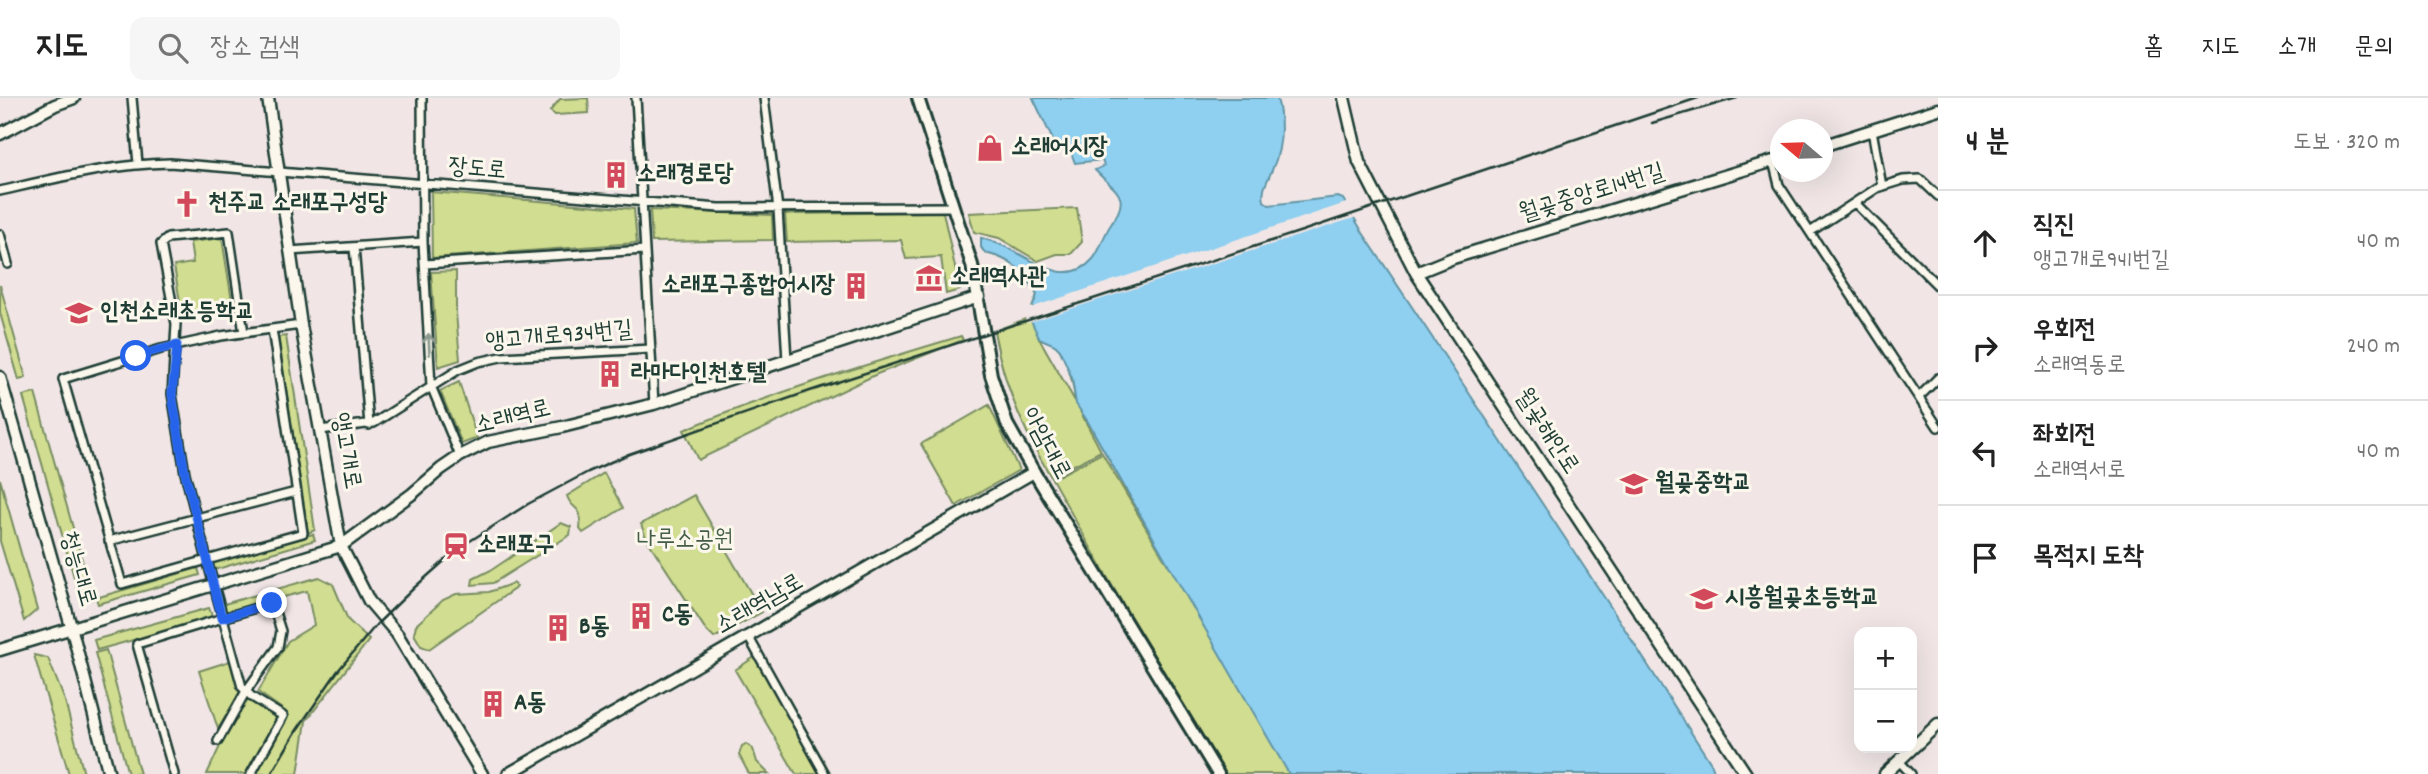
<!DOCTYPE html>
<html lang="ko">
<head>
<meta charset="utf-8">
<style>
  :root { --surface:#fff; --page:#f6f6f6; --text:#222; --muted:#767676; --line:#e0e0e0 }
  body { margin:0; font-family:Dekko,"Poor Story",sans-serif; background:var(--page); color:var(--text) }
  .controls { position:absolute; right:21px; bottom:21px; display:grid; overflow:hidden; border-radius:14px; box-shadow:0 7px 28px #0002 }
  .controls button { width:63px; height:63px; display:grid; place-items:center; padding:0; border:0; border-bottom:2px solid var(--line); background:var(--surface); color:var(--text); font:35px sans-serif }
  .compass { position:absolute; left:1770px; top:21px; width:63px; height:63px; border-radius:50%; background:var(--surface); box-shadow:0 7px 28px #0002; rotate:289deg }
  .stop { position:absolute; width:21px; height:21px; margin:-16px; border:5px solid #2563eb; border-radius:50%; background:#fff }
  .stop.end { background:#2563eb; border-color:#fff; box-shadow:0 2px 7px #0008 }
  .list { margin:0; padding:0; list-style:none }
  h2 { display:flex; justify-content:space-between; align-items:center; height:91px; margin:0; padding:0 28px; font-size:30px }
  h2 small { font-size:23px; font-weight:400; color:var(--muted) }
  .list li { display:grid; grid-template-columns:46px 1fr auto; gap:21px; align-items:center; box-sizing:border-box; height:105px; padding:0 28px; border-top:2px solid var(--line) }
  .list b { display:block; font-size:26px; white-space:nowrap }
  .list p { margin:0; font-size:23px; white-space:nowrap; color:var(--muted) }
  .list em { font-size:23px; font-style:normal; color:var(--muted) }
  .icon { flex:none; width:38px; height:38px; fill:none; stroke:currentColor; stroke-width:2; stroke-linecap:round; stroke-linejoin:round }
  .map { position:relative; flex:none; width:1938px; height:676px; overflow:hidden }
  header { display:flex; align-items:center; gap:42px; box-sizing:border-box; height:98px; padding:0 35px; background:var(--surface); border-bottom:2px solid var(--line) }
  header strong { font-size:33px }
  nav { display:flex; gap:38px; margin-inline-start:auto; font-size:24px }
  .search { width:490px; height:63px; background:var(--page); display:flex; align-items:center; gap:18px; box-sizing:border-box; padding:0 24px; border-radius:14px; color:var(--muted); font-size:26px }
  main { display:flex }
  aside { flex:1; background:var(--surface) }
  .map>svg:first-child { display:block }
  .green { fill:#d1dd90; stroke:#788d62; stroke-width:2; fill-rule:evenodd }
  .water { fill:#8fcff0; stroke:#6295a5; stroke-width:2 }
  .pier { fill:#f1e6e5 }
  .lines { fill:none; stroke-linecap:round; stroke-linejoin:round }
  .street-casing { stroke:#1f3d34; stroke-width:12 }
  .secondary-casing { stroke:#1f3d34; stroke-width:15 }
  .primary-casing { stroke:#1f3d34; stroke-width:16 }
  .street { stroke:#fbf7ec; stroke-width:7 }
  .secondary { stroke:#fbf7ec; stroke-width:10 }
  .primary { stroke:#fbf7ec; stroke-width:10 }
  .rail { stroke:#1f3d34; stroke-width:2.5 }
  .oneway { stroke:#8d9a90 }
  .route { stroke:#2563eb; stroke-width:9 }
  .labels { text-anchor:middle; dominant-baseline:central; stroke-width:6; stroke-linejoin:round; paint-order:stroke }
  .poi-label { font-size:24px; font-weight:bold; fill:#1f3d34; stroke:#fbf7ec; text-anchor:start }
  .street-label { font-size:24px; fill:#1f3d34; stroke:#fbf7ec }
  .park-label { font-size:24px; fill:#435d46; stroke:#fbf7ec }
</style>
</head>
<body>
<header>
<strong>지도</strong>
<div class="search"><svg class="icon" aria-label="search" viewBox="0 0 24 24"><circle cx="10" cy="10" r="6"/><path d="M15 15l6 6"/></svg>장소 검색</div>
<nav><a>홈</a><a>지도</a><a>소개</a><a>문의</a></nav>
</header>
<main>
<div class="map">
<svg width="1938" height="676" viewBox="0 0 1938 676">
  <rect width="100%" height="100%" fill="#f1e6e5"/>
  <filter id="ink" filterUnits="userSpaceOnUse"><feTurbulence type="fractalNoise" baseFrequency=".0143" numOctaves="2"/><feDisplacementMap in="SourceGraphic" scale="14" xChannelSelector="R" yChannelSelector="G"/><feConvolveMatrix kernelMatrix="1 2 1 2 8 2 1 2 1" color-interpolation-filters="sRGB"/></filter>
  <g filter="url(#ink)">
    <path class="green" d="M588,0L589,15L555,17L550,13L560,1Z
      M431,94L634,111L637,145L432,160Z
      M1077,110L1082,144L1071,156H1057L1038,163L999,140L974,134L969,115Z
      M650,112L772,117L773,142L652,144Z
      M943,114L960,192L946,196L941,159L906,161L901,142L787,144L785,116Z
      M222,140L233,209L182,216L174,168L193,165L190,144Z
      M981,140C1006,147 1045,177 1068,175C1074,175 1079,172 1084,169L1368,676H1226L1114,491L1052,381L1102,355L1168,467L1088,324L1080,313L1101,353L1051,379C1024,334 1003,285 994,233L1028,220L1037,197C1027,174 1009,160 985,155L981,149ZM1039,240C1043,242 1050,244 1054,246C1067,255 1074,289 1075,303Z
      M456,173V215L460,262L438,269L431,174Z
      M0,187L26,280L19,282L0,215Z
      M286,238L315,432L308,435L278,239Z
      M961,238L963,242L877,276L698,362L684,332C774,294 868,266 961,238Z
      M459,284L477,340L462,346L440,293Z
      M35,295L93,501L81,504L23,298Z
      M989,307L1019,372L956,408L921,346Z
      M604,375L623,410L583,435L580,431C583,405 573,415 567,398Z
      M0,381L37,512L24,523L0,443Z
      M694,397L762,514L714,540L706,532L646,440L641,426Z
      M561,425L571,429L570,437L493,485L472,487L473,481L493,471Z
      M313,436L315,442L214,472L212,465Z
      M198,470L200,477L98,506L96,500Z
      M319,479L333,486L348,522L369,542L306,623L298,676H255L285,613L258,594L288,543L314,527L307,493L226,514L224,506Z
      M514,485L517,489L429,551L421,548L414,536L416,527L443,502L456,496L489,494Z
      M209,510L213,520L97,552L94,542Z
      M106,552L140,676H128L95,555Z
      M762,554L831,676H796L735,572Z
      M34,557L48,560L65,603L84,676H69Z
      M230,563L240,595L218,631L199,573Z
      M248,602L276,620L246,676H207L221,646Z
      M746,646L753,651L757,664L769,676H749L739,657L742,648Z"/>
    <path class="water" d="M1033,0H1277C1283,24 1283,48 1272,72C1268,83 1261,91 1264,103L1269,107L1338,99L1343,101L1363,135L1608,505L1712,667L1715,676H1289L1181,489L1088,324L1076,306L1072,280L1060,252L1055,247L1039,240L1029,218L1037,197C1027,174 1009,160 985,155L981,149V140C992,143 1005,148 1016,154C1039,167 1070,188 1093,161C1101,152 1103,138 1110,128C1133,96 1115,94 1095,72L1104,68L1102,62L1075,65L1070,52L1058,53Z"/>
    <path class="pier" d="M1349,104L1357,119L1027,225L1025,222L1027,211Z"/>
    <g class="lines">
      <defs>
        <path id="street" d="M132,0L138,66
          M422,0L423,144L431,288L460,358
          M636,0L654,306
          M764,0L778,111L787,262
          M1872,32L1882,88
          M1773,63L1779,87L1938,329
          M0,93C57,80 112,66 170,65L719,110L953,109
          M1855,105L1938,188
          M1810,134L1877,90L1903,82L1920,81L1938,98
          M0,136L8,166
          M354,149L369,327
          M289,153L423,144
          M425,166L645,152
          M272,231L303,435L122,486L63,281L161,251L221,238L301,227
          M244,235L229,134L168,140L161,146L176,226L172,296L185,375L207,462L242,589L252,599L283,618L251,676
          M1919,299L1938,280
          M320,332L374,325L458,272L478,264L501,259L651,251
          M109,443L296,394
          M748,538L825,676
          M1899,663L1911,676
          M174,676L137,546L272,505L281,533L278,549L246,593L218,643"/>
        <path id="secondary" d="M268,0L301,227L341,448L369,503L397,536L482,676
          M1344,0L1359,64L1416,175L1746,676
          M0,36L55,7L74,0
          M1822,48L1938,11
          M1416,175L1453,160L1780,61
          M0,279L72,532L109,676
          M0,552L341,448L412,396L441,371L460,358L488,344L562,329L654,306L979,199
          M508,676L1034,374
          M1885,676L1938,626"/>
        <path id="primary" d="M918,0L972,167L991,277L1007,326L1034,374L1218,676"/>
      </defs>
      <use href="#street" class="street-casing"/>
      <use href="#secondary" class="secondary-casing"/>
      <use href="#primary" class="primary-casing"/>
      <use href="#street" class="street"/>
      <use href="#secondary" class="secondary"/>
      <use href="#primary" class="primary"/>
      <path class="rail" d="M1652,25L1737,0
        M271,676L297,632L337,574L376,527L415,489L459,450L528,406L588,374L629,356L810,293L1302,133L1698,0"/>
    </g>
    <defs><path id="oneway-shaft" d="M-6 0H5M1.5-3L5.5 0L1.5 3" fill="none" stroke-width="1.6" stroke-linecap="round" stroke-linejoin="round" transform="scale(1.75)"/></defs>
    <use class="oneway" href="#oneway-shaft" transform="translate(429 246) rotate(-93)"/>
  </g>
  <g class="lines" filter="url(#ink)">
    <path class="route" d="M136,258L177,247L172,296L185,375L222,520L272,505"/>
  </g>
  <defs>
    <symbol id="shop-bare" viewBox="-9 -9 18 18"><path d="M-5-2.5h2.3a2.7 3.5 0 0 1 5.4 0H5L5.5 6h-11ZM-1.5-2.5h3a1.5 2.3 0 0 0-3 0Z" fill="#d1495b" stroke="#fbf7ec" stroke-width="2.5" paint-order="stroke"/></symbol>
    <symbol id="building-bare" viewBox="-9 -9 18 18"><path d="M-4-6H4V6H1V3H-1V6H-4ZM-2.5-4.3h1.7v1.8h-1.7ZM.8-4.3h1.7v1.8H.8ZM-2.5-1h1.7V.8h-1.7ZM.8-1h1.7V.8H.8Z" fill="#d1495b" stroke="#fbf7ec" stroke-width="2.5" paint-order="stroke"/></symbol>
    <symbol id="church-bare" viewBox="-9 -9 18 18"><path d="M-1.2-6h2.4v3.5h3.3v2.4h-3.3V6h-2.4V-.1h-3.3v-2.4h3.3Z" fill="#d1495b" stroke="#fbf7ec" stroke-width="2.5" paint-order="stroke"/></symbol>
    <symbol id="museum-bare" viewBox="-9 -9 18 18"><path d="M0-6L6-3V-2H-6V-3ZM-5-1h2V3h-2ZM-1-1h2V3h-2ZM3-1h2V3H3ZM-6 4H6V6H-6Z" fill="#d1495b" stroke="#fbf7ec" stroke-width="2.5" paint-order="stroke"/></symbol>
    <symbol id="school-bare" viewBox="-9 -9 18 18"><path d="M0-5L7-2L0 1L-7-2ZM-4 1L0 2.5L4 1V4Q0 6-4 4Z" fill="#d1495b" stroke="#fbf7ec" stroke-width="2.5" paint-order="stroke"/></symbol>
    <symbol id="station-bare" viewBox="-9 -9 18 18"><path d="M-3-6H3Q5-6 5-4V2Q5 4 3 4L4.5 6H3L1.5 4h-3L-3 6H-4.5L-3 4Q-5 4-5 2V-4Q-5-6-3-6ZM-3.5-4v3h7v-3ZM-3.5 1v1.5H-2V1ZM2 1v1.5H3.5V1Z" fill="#d1495b" stroke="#fbf7ec" stroke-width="2.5" paint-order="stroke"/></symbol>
  </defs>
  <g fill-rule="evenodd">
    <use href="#shop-bare" x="971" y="31" width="38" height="38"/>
    <use href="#building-bare" x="597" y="58" width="38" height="38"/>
    <use href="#church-bare" x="168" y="87" width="38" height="38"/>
    <use href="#museum-bare" x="910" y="161" width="38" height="38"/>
    <use href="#building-bare" x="837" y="169" width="38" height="38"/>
    <use href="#school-bare" x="60" y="196" width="38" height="38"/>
    <use href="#building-bare" x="591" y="257" width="38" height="38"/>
    <use href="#school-bare" x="1615" y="367" width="38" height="38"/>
    <use href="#station-bare" x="437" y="429" width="38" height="38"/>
    <use href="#school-bare" x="1685" y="482" width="38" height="38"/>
    <use href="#building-bare" x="622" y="499" width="38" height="38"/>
    <use href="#building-bare" x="539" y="511" width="38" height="38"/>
    <use href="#building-bare" x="474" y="587" width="38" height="38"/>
  </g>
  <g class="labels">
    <g class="poi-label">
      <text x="1011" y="50">소래어시장</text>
      <text x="637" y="77">소래경로당</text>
      <text x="208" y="106">천주교 소래포구성당</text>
      <text x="950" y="180">소래역사관</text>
      <text x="835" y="188" text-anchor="end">소래포구종합어시장</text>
      <text x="100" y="215">인천소래초등학교</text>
      <text x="631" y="276">라마다인천호텔</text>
      <text x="1655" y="386">월곶중학교</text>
      <text x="477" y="448">소래포구</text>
      <text x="1725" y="501">시흥월곶초등학교</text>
      <text x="662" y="518">C동</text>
      <text x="579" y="530">B동</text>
      <text x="514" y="606">A동</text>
    </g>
    <g class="street-label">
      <text transform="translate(477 72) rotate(5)">장도로</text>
      <text transform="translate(1592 96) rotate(-17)">월곶중앙로14번길</text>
      <text transform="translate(559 239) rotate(-5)">앵고개로934번길</text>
      <text transform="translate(513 320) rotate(-14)">소래역로</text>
      <text transform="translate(1546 334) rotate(57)">월곶해안로</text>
      <text transform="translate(1045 346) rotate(62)">아암대로</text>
      <text transform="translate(345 353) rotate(80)">앵고개로</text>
      <text transform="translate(77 471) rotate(74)">청능대로</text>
      <text transform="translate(760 507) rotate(-30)">소래역남로</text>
    </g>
    <g class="park-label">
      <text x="685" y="443">나루소공원</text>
    </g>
  </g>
</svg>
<div class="controls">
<button>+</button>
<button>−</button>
</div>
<svg class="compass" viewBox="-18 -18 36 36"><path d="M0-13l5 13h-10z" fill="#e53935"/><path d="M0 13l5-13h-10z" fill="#767676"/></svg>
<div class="stop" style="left:136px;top:258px"></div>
<div class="stop end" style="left:272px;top:505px"></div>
</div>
<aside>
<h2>4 분<small>도보 · 320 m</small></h2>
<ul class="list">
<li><svg class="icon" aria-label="ahead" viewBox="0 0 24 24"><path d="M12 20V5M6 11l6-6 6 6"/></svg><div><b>직진</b><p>앵고개로941번길</p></div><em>40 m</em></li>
<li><svg class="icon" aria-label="right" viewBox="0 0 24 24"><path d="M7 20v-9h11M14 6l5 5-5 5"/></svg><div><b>우회전</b><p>소래역동로</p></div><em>240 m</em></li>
<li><svg class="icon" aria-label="left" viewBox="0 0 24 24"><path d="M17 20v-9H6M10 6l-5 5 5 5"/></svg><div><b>좌회전</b><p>소래역서로</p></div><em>40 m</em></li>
<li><svg class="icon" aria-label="arrive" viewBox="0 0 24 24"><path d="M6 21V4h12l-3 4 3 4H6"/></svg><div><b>목적지 도착</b></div></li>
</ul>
</aside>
</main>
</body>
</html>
